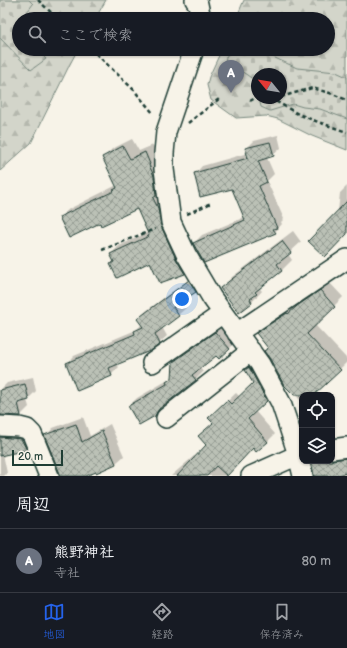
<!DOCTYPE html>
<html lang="ja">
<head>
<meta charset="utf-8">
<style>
  :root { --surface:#171b24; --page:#242831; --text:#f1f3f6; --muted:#9ea1a6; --line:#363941; --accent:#2563eb }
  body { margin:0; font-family:"Balsamiq Sans","Klee One",sans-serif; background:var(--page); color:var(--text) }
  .controls { position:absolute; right:12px; bottom:12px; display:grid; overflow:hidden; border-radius:8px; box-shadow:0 1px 3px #0004 }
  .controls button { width:36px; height:36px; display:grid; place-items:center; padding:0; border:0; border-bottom:1px solid var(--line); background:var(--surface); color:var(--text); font:20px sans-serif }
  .compass { position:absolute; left:251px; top:68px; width:36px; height:36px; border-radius:50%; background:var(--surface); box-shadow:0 1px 3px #0004; rotate:300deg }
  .scale { position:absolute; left:12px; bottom:10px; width:51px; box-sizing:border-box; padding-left:4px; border:2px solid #1f3d34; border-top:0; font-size:11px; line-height:14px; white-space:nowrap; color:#1f3d34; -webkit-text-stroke:3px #f7f3e8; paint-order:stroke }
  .you { position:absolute; left:182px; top:299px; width:14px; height:14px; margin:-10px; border:3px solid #fff; border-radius:50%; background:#1a73e8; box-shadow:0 0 0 6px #1a73e833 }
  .badge { display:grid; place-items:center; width:26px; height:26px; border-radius:50%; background:var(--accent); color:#fff; font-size:13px; font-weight:700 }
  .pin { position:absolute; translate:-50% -33px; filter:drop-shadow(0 1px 2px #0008) }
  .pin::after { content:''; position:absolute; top:21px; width:14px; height:12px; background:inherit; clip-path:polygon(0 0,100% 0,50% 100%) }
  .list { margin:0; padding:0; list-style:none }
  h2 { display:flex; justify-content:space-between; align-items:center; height:52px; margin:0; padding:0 16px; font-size:17px }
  h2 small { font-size:13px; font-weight:400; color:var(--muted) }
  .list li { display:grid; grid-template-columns:26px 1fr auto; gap:12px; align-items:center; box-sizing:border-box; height:64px; padding:0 16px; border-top:1px solid var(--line) }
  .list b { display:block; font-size:15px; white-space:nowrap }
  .list p { margin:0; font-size:13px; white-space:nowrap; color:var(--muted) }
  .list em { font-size:13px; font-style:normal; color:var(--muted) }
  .icon { flex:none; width:22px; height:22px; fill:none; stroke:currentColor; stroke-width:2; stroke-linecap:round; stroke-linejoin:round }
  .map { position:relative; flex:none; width:347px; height:476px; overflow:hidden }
  .search { position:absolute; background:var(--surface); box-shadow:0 1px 3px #0004; left:12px; right:12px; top:12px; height:44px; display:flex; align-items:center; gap:10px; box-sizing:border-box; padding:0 14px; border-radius:22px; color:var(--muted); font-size:15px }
  .sheet { height:116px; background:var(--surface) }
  nav { display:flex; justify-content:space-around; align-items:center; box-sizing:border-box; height:56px; border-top:1px solid var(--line); background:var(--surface); font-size:11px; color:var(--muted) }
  nav a { display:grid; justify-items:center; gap:2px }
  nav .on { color:var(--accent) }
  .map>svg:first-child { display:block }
  .forest { fill:url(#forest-firs); stroke:#79897f; fill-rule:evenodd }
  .cemetery { fill:url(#cemetery-stones); stroke:#79897f }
  .shadow { fill:#0003 }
  .building { fill:url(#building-cross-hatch); stroke:#1f3d34 }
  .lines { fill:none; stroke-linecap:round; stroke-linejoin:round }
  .minor-casing { stroke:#1f3d34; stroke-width:22 }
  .path { stroke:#1f3d34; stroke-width:2.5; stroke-dasharray:4 3; stroke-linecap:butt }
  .minor { stroke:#f7f3e8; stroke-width:19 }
</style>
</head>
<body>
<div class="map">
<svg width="347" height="476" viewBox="0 0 347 476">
  <defs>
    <pattern id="forest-firs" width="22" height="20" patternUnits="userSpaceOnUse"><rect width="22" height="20" fill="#d3d5ca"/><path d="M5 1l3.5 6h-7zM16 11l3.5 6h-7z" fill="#b5b8ae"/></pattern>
    <pattern id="cemetery-stones" width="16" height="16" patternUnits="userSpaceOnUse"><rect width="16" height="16" fill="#d3d5ca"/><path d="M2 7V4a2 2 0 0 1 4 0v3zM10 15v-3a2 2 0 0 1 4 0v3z" fill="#b5b8ae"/></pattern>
    <pattern id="building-cross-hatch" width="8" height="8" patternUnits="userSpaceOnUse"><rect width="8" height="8" fill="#bbc1b6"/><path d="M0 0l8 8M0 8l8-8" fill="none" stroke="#979e95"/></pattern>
  </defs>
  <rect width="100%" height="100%" fill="#f7f3e8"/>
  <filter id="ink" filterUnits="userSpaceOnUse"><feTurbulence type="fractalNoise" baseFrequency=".025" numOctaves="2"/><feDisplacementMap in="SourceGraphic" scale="8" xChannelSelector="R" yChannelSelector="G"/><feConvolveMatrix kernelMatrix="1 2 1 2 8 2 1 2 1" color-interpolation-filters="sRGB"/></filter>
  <g filter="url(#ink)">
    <path class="forest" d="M0,0H106L95,19H19V49H78L70,64L31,143L0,171Z
      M244,0H347V150L312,136L278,119L266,116L236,118L211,100L207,85L209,77L222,49H328V19H236ZM257,74H281V98H257Z"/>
    <path class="cemetery" d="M0,0H29L33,4L22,19H19V22L17,25L19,28V49H37L46,59L31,70L0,38Z
      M231,49H266L275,58L297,68L336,72L347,77V119L320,109L303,107L293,104L270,111L261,107L259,98H281V74H257V93L254,80L247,75L241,71L230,68L225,64L226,57Z"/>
    <path class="shadow" d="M278,135L281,148L273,155L267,158L274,174L267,181L284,219L281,222L282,224L275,232L205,262L194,243L202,235L245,217L232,188L195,174L202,166L248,153L246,149L254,141Z
      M132,139L139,151L153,145L158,155L193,265L184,273L161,281L151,261L111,264L114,261L111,254L119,246L149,232L137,207L101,222L60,217L69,209L117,185L103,158L112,149Z
      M347,186V233L338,211L340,193Z
      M293,231L301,242L288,254L292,260L282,270L266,282V283L260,289L262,291L252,302L239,311L222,288L232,277Z
      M197,274L203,284L195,292L181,301L186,308L178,315L162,327L167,336L159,343L117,364L119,367L111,375L67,364L74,356L136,330L142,324L138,319L146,311Z
      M329,282L343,297L315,325L347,359V362L313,395H302V402L285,384L269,347L258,333L266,325L296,305L298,306L307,297Z
      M224,325L237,341L229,349L216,354L200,368L203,372L196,379L163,405V407L159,411L163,406L161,405L156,412H158L155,415L129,406L137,398L168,380L173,376L174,363L182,355Z
      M254,362L275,392L255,411L275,434L267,442L253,447L226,476H171L194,456L196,457L208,445V428L214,422L210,418L236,393L240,397L254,383L246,370Z
      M33,377L36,391L27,400L29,407L21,415L1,414L0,409V390L7,383Z
      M83,417L90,436L110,424L124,456L116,463L87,476H63L46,436L53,428Z
      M4,428L34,441L26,449L3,454L7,473L4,476H0V433Z
      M332,450L347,452V476H314L312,461H332Z"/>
    <path class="building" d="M270,142L274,156L258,161L267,182L259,186L277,228L273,229L276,233L204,263L193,243L245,220L232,189L200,197L194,173L248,158L245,148Z
      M123,146L130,159L145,152L150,164L149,165L154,176L156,196L153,198L158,208L161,226L176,259L185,274L160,283L150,262L117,278L110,264L114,262L110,254L149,236L137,209L101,226L100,223L69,238L59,217L114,191L113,190L117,188L102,157Z
      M347,201V234L325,257L308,241Z
      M282,241L291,253L277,264L282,271L255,292L257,294L250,299L252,303L239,313L220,288Z
      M189,280L196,292L173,307L179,316L155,334L160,344L152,350L109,368L112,376L77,391L66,363L135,334L134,331L143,327L137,319Z
      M320,290L335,307L307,334L341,370L314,395H294L284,385L270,359L264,351L268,348L256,333L287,313L288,314L297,306Z
      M215,332L230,349L219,359L216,356L192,375L196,380L159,409L156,414L155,416L139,425L128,406L167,384L166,382L172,378L173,362Z
      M249,367L267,401L248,419L268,442L256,452L253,448L227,476L216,466L207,476H177L206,445L198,436L213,423L208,418L227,400L231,404L253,383L245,370Z
      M25,384L29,400L18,403L21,416L0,415V390Z
      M76,424L82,442L102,431L116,464L96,473V472L86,476H61L44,435Z
      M0,437L21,439L27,450L0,456Z
      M347,458V473L332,476H314L311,461H332V460Z"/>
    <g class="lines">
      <defs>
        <path id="minor" d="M195,0L198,4L201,19
          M194,49L166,132L164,153V169L171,222L186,254L212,298L260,364L281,403L289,427L298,455L303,476
          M237,333L347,259
          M152,363L223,313
          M166,418L251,351
          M0,426L19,427L27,429L32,434L49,476
          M332,449L347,447
          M251,476L298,455L302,454"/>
      </defs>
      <use href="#minor" class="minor-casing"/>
      <path class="path" d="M38,0L58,19
        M91,49L133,89L153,113
        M281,97L291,94L312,88L330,93L347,100
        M270,98L298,114L318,122L347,132
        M250,101L257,97
        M188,123L219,99
        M187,214L211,203
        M102,250L155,229"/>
      <use href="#minor" class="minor"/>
    </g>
  </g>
</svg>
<div class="controls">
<button><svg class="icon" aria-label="locate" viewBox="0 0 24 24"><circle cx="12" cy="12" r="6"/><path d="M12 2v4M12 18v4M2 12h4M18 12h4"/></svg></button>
<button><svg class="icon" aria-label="layers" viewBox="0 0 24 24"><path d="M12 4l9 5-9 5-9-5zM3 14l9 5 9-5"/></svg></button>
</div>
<svg class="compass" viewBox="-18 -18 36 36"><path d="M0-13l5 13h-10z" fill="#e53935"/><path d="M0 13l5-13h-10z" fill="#9ea1a6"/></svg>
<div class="scale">20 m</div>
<div class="you"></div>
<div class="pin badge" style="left:231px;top:93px;background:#6b7280">A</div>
<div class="search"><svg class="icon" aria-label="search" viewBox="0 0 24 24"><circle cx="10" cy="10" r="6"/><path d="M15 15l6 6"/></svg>ここで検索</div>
</div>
<section class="sheet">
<h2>周辺<small></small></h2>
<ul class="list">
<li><span class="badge" style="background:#6b7280">A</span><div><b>熊野神社</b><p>寺社</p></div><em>80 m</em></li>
</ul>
</section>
<nav>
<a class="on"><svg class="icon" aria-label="map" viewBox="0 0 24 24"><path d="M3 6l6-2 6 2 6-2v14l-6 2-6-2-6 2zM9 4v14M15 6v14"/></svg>地図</a>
<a><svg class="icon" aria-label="directions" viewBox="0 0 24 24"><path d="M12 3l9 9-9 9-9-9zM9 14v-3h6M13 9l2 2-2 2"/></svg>経路</a>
<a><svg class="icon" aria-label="saved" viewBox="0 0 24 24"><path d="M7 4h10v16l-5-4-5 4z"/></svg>保存済み</a>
</nav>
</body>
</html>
